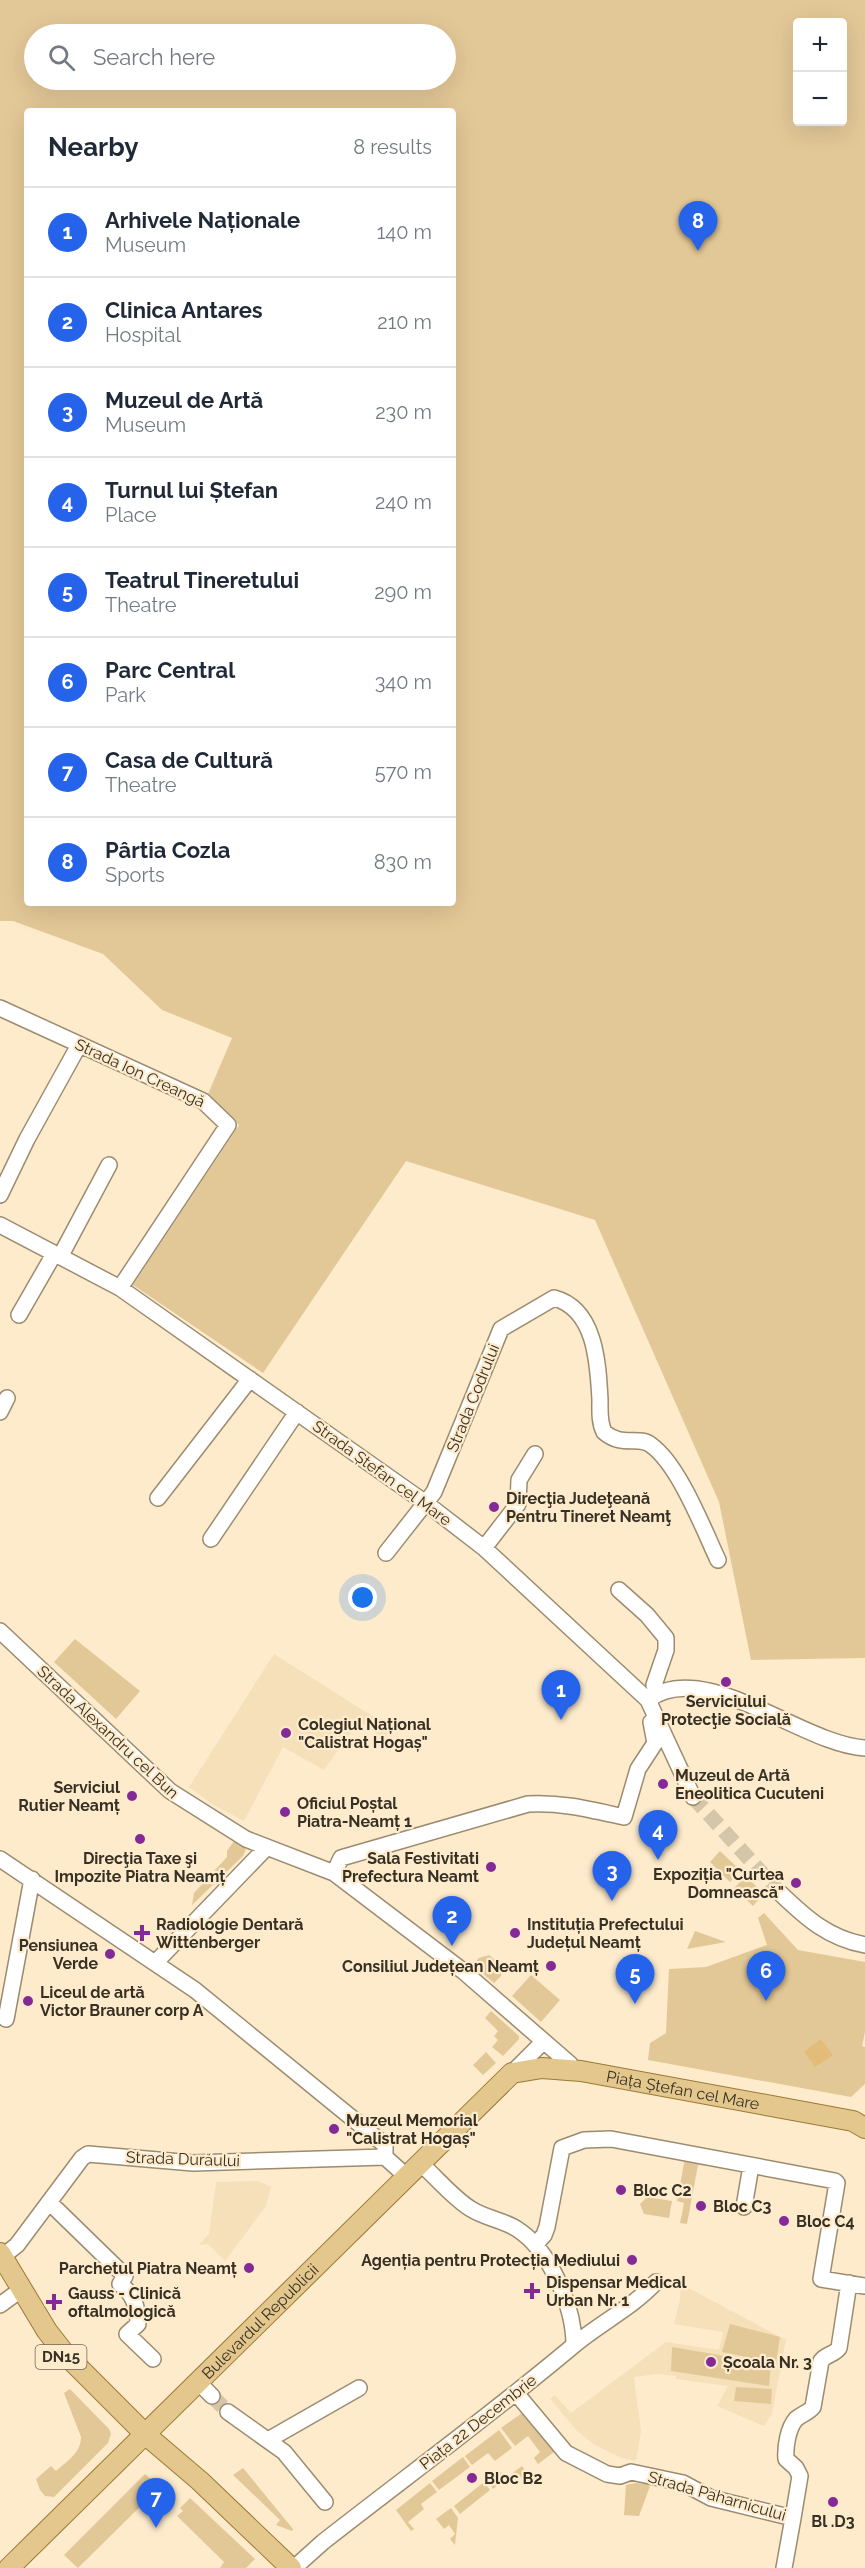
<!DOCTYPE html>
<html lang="en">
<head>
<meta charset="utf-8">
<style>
  :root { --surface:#fff; --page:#f2f2f3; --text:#1f2937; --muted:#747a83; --line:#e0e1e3; --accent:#2563eb }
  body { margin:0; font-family:Raleway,sans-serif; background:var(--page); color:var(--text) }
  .controls { position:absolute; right:18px; top:18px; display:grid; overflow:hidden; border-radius:6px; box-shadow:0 6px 24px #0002 }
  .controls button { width:54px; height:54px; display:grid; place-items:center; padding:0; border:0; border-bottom:2px solid var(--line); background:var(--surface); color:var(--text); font:30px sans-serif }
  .you { position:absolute; left:363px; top:1598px; width:21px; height:21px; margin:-15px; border:4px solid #fff; border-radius:50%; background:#1a73e8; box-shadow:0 0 0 9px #1a73e833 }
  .badge { display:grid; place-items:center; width:39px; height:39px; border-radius:50%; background:var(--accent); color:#fff; font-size:20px; font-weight:700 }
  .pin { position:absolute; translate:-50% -50px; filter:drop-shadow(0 2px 3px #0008) }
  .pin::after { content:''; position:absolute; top:32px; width:21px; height:18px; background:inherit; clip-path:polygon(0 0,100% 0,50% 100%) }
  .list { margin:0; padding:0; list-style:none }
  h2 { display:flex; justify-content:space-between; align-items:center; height:78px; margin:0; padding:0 24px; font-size:26px }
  h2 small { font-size:20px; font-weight:400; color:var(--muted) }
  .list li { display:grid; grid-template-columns:39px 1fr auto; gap:18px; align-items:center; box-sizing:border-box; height:90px; padding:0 24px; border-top:2px solid var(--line) }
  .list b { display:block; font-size:22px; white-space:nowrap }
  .list p { margin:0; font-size:20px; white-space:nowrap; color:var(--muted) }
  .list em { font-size:20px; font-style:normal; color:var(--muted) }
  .icon { flex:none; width:33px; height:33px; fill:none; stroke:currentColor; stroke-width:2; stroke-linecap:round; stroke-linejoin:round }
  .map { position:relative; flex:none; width:865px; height:2568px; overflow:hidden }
  .search { position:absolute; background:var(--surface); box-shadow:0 6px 24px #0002; left:24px; top:24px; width:432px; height:66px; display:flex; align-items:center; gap:15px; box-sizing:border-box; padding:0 21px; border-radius:33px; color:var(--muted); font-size:22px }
  .panel { position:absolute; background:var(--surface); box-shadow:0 6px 24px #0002; left:24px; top:108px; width:432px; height:798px; border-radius:6px }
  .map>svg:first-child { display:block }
  .built { fill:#f5e0ba }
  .green { fill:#e3c897; fill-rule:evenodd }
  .water { fill:#e2bc78 }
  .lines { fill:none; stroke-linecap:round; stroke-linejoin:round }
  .minor-tunnel { stroke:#d5c6aa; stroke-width:15; stroke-dasharray:15 8; stroke-linecap:butt }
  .minor-casing { stroke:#9c8c6f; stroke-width:18 }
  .major-casing { stroke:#9b7936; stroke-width:22 }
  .minor { stroke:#fff; stroke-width:15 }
  .major { stroke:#e3c78c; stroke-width:20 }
  .poi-dot { fill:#842a96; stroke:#fdebcc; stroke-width:2 }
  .labels { text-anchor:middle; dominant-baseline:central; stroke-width:4.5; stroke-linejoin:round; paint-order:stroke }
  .shield { fill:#fdebcc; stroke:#726856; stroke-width:1.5 }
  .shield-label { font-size:15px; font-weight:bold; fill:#373024 }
  .street-label { font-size:16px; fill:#373024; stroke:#fdebcc }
  .poi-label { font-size:16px; font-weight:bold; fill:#373024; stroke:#fdebcc; text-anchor:start }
</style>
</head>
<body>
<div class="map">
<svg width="865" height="2568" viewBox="0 0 865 2568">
  <rect width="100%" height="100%" fill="#fdebcc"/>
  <path class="built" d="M274,1654L391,1728L384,1739L359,1721L324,1770L283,1747L244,1821L212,1804L189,1787Z
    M258,2181L271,2187L266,2206L225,2261L208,2244L199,2245L209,2234L216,2182Z
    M681,2284L786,2340L772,2414L764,2426L717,2406L728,2386L676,2379V2376L657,2374L634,2377L641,2431L636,2461L622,2458L595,2445L577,2431L550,2399L555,2395L571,2413L666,2342L719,2350L723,2332L674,2324L680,2300Z"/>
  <path class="green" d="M0,0H865V1658L751,1660L719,1502L595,1220L406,1161L263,1373L133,1285L239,1125L208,1094L232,1038L162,1010L103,954L13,921H0ZM842,22V122H798V22ZM34,34H446V80H34ZM27,111H453V903H27Z
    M75,1639L140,1691L116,1719L54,1662Z
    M234,1841L246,1849L243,1856L192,1905L194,1893L227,1857V1851Z
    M720,1851L740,1870L730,1882L710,1862Z
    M746,1876L764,1894L753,1906L734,1888Z
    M764,1913L798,1950L865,1962V2032L862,2046L865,2047V2084L851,2097L648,2060L650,2043L666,2033L669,1969L706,1967L767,1945L758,1918Z
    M695,1931L726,1942L687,1949Z
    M489,1955L502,1966L501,1976L494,1983L473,1965L479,1958Z
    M531,1975L560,2000L541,2022L512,1996Z
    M491,2011L519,2036V2039L503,2056L492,2047L498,2040L494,2036L498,2031L485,2018Z
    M486,2052L496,2063L483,2075L473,2065Z
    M685,2158L709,2162L708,2166L698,2165L687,2224L680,2223L684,2203L677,2201Z
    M647,2197L672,2201L669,2218L644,2214L640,2204Z
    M730,2324L780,2337L776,2363L722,2352Z
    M672,2347L771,2364L769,2386L671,2371Z
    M736,2387L772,2389L771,2404L734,2401Z
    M70,2389L109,2429L111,2434L108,2443L54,2497L45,2496L40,2490L36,2479L51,2466L56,2471C67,2461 81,2453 81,2437L64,2393Z
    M522,2413L554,2452L538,2464L534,2458L540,2452L528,2436L515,2446L501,2428Z
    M499,2430L512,2448L495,2461L488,2453L472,2465L465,2456Z
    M463,2457L470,2467L439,2490L432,2481Z
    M522,2466L527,2473L513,2484L507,2478L493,2489L486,2480L499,2470L506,2478Z
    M243,2468L293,2529L292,2531L276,2525L280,2520L233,2475Z
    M145,2474L160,2487L78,2568L64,2555Z
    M484,2482L490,2490L460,2514L454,2506Z
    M430,2483L437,2492L421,2504L424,2509L408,2522L414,2529L411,2531L396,2510Z
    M636,2483L647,2484L650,2486L639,2516L624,2515L626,2485Z
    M190,2498L255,2559L246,2568H220L224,2562L177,2516L183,2511L180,2508Z
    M451,2508L458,2518L455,2545L450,2539L455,2534L449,2525L444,2529L436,2519Z"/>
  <path class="water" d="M821,2039L833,2055L815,2067L804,2052Z"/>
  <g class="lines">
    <path class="minor-tunnel" d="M693,1797L780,1893
      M212,2396L228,2412"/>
    <defs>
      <path id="minor" d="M0,1008L203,1101L228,1125L120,1288
        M0,1195L27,1139L79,1045
        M0,1225L120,1288L427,1504L484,1548L648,1700L693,1797
        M60,1257L109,1165
        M19,1315L54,1254
        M0,1412L7,1398
        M158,1498L250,1379
        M211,1539L297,1412
        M484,1548L518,1504L519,1480L535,1454
        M386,1553L434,1492L501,1329L554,1298C596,1309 598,1364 600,1400C600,1410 599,1422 604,1432C622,1448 639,1435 651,1445C679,1465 703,1528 718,1560
        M619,1590L647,1615L666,1638V1650L654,1685L657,1693
        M0,1631L170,1791L246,1839L334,1873L463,1971L570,2064L572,2070
        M648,1700C704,1657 803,1745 865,1748
        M0,1859L195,1990L385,2145V2157
        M334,1873L341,1858L528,1804C562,1802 592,1810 624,1817L638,1769L655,1743L651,1722
        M780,1893C806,1918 828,1938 865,1945
        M155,1963L266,1848
        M6,2019L32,1879
        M512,2073L543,2042
        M420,2163C435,2176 454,2199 471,2209C485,2218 503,2220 517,2229C550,2250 574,2307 574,2345
        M49,2202L125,2276L120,2284C133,2293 138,2308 138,2324L127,2334L153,2359
        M744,2207L751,2166
        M536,2244L544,2235L547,2227L562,2148L584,2140L611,2139L835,2181L837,2183L821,2279L865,2286
        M2,2257L17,2245L82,2158L88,2154L193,2163L385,2157L406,2176
        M0,2305L15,2294
        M198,2382L212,2396
        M516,2393L566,2453L607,2474L620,2476L631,2472L683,2483L711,2498L793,2518L784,2568
        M228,2412L284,2452L325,2502
        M268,2440L359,2388
        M793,2518L800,2476L796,2468L786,2459C785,2447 788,2428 796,2419C802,2414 808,2413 813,2407L821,2361C826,2354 834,2355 839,2348L849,2283
        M294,2568L323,2542C406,2477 492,2414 573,2346C600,2323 632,2308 656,2282"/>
      <g id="major">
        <path d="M0,2253L47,2331L65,2354L146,2435L200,2481L291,2568"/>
        <path id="s1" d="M9,2568L512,2073L542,2068L581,2071L853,2121L865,2128"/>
      </g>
    </defs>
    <use href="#minor" class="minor-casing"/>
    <use href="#major" class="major-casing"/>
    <use href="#minor" class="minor"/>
    <use href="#major" class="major"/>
  </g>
  <g class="poi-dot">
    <circle cx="494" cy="1507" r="6"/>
    <circle cx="726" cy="1682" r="6"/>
    <circle cx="286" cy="1733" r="6"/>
    <circle cx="663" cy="1784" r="6"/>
    <circle cx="132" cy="1796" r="6"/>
    <circle cx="285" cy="1812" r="6"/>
    <circle cx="140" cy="1839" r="6"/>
    <circle cx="491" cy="1867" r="6"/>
    <circle cx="796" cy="1883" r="6"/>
    <path d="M139 1924h6v6h6v6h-6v6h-6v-6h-6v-6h6z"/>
    <circle cx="515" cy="1933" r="6"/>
    <circle cx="110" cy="1954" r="6"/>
    <circle cx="551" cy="1966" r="6"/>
    <circle cx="28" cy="2001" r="6"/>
    <circle cx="334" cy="2129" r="6"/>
    <circle cx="621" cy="2190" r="6"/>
    <circle cx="701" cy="2206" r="6"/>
    <circle cx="784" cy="2221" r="6"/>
    <circle cx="632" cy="2260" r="6"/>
    <circle cx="249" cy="2268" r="6"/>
    <path d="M529 2282h6v6h6v6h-6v6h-6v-6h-6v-6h6z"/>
    <path d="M51 2293h6v6h6v6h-6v6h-6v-6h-6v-6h6z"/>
    <circle cx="711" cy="2362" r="6"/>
    <circle cx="472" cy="2478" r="6"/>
    <circle cx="833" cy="2502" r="6"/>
  </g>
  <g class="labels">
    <rect class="shield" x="35.5" y="2345" width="51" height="24" rx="4.5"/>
    <g class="shield-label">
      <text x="61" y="2357">DN15</text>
    </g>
    <g class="street-label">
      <text transform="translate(140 1073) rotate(25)">Strada Ion Creangă</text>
      <text transform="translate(473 1398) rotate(-68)">Strada Codrului</text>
      <text transform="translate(382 1473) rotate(36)">Strada Ștefan cel Mare</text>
      <text transform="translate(108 1732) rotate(43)">Strada Alexandru cel Bun</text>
      <text stroke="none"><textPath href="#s1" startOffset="879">Piața Ștefan cel Mare</textPath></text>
      <text transform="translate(183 2159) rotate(2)">Strada Durăului</text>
      <text stroke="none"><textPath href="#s1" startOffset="352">Bulevardul Republicii</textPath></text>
      <text transform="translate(478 2422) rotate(-38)">Piața 22 Decembrie</text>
      <text transform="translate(717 2496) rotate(16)">Strada Paharnicului</text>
    </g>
    <g class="poi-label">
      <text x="506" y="1498">Direcţia Judeţeană<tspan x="506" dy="18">Pentru Tineret Neamţ</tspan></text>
      <text x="726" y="1701" text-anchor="middle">Serviciului<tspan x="726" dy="18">Protecţie Socială</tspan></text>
      <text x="298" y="1724">Colegiul Național<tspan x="298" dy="18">"Calistrat Hogaș"</tspan></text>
      <text x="675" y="1775">Muzeul de Artă<tspan x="675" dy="18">Eneolitica Cucuteni</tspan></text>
      <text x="120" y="1787" text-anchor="end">Serviciul<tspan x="120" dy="18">Rutier Neamț</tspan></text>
      <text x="297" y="1803">Oficiul Poștal<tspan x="297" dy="18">Piatra-Neamț 1</tspan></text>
      <text x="140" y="1858" text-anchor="middle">Direcţia Taxe şi<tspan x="140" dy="18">Impozite Piatra Neamț</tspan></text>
      <text x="479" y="1858" text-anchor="end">Sala Festivitati<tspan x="479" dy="18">Prefectura Neamt</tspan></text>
      <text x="784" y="1874" text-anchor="end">Expoziția "Curtea<tspan x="784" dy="18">Domnească"</tspan></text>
      <text x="156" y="1924">Radiologie Dentară<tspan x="156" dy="18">Wittenberger</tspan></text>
      <text x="527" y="1924">Instituția Prefectului<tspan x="527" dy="18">Județul Neamț</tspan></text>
      <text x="98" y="1945" text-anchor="end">Pensiunea<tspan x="98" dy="18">Verde</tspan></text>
      <text x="539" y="1966" text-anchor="end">Consiliul Județean Neamț</text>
      <text x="40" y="1992">Liceul de artă<tspan x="40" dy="18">Victor Brauner corp A</tspan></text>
      <text x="346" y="2120">Muzeul Memorial<tspan x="346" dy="18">"Calistrat Hogaș"</tspan></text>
      <text x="633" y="2190">Bloc C2</text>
      <text x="713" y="2206">Bloc C3</text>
      <text x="796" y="2221">Bloc C4</text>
      <text x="620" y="2260" text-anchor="end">Agenția pentru Protecția Mediului</text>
      <text x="237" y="2268" text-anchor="end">Parchetul Piatra Neamț</text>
      <text x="546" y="2282">Dispensar Medical<tspan x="546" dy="18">Urban Nr. 1</tspan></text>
      <text x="68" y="2293">Gauss - Clinică<tspan x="68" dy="18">oftalmologică</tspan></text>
      <text x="723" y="2362">Școala Nr. 3</text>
      <text x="484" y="2478">Bloc B2</text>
      <text x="833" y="2521" text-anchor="middle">Bl .D3</text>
    </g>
  </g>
</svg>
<div class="controls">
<button>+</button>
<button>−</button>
</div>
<div class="you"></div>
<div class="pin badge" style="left:561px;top:1720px">1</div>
<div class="pin badge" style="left:452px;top:1946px">2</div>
<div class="pin badge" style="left:612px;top:1901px">3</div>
<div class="pin badge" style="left:658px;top:1860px">4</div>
<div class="pin badge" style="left:635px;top:2004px">5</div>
<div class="pin badge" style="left:766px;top:2001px">6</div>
<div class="pin badge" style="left:156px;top:2528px">7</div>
<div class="pin badge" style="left:698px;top:251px">8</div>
<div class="search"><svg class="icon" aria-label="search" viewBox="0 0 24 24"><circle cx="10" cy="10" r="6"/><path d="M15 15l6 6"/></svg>Search here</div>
<section class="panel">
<h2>Nearby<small>8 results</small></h2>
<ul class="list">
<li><span class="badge">1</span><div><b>Arhivele Naționale</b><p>Museum</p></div><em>140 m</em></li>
<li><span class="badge">2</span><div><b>Clinica Antares</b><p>Hospital</p></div><em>210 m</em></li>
<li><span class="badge">3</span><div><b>Muzeul de Artă</b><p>Museum</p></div><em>230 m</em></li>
<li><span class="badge">4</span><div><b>Turnul lui Ștefan</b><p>Place</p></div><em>240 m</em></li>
<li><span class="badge">5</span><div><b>Teatrul Tineretului</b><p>Theatre</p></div><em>290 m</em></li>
<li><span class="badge">6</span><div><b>Parc Central</b><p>Park</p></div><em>340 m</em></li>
<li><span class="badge">7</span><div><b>Casa de Cultură</b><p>Theatre</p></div><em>570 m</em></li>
<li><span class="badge">8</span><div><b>Pârtia Cozla</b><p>Sports</p></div><em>830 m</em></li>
</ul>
</section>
</div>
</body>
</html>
